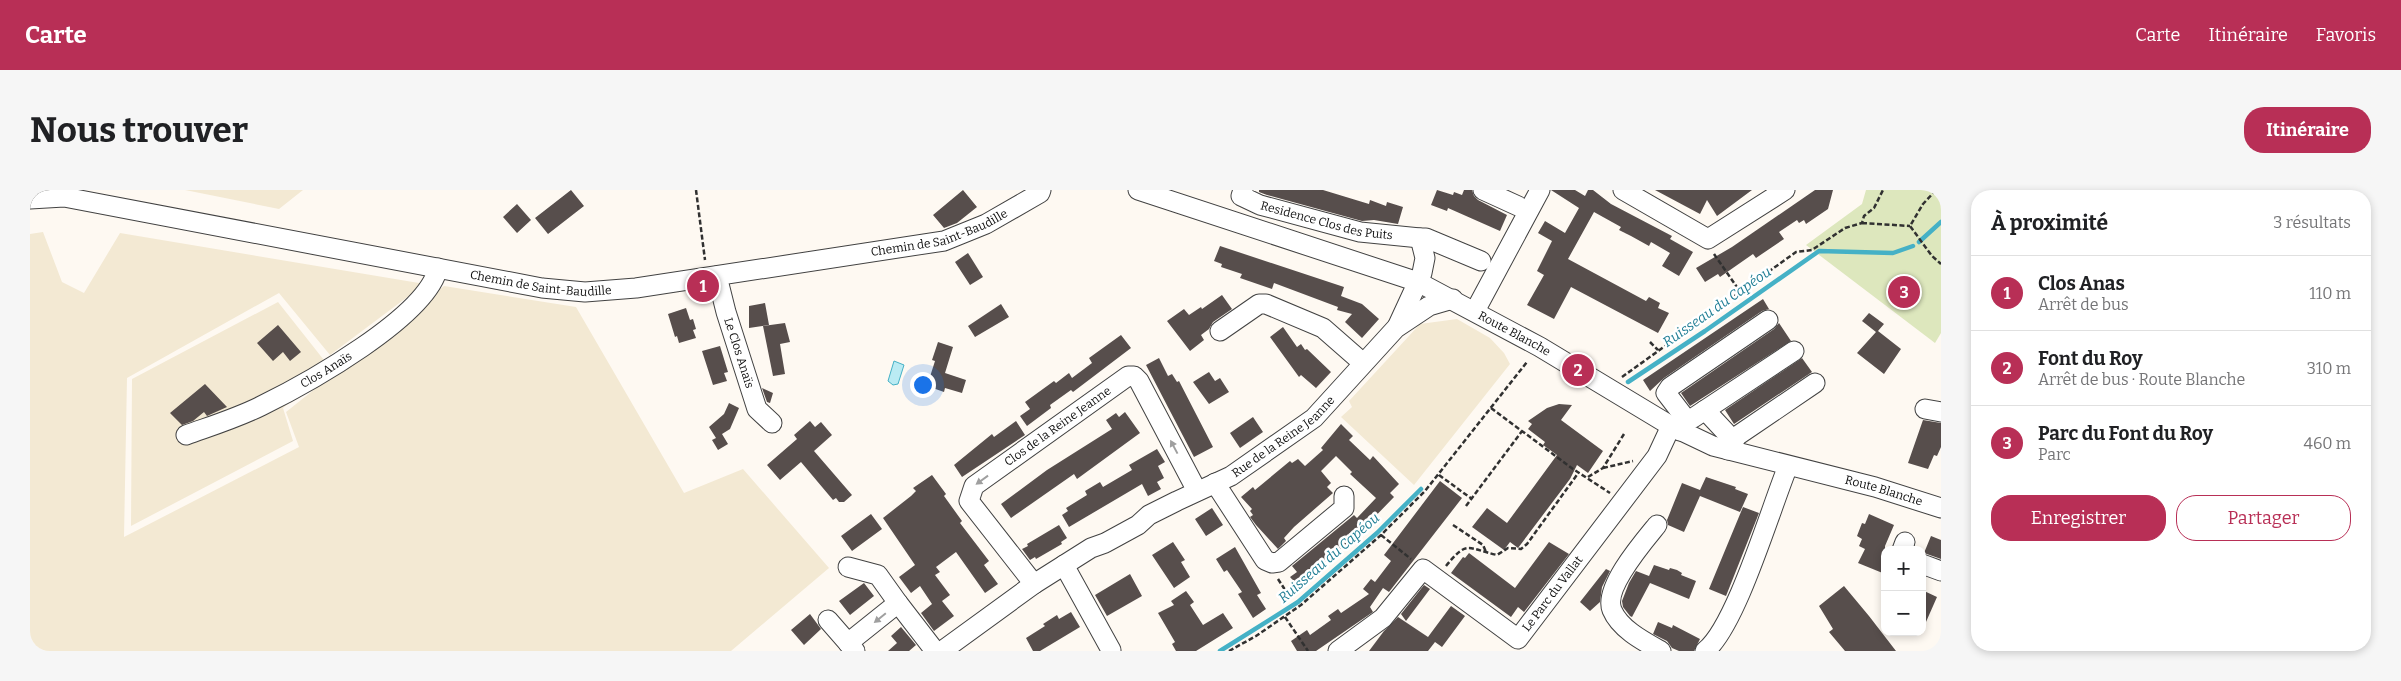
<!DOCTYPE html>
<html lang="fr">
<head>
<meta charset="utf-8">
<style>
  :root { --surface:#fff; --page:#f6f6f6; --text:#202124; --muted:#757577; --line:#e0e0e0; --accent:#b82f56 }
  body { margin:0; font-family:Bitter,serif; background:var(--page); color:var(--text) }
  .controls { position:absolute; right:15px; bottom:15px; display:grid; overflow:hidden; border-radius:10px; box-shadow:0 2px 8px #0003 }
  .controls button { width:45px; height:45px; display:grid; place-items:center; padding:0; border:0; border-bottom:1px solid var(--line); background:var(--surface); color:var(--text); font:25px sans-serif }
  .you { position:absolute; left:892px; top:194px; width:18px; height:18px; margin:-12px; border:4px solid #fff; border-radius:50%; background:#1a73e8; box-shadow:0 0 0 8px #1a73e833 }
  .badge { display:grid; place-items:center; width:32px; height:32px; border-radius:50%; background:var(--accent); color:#fff; font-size:16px; font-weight:700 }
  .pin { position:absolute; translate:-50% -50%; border:2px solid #fff; box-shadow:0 1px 5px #0006 }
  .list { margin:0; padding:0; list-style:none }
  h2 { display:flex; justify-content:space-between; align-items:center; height:65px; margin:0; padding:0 20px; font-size:21px }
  h2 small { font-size:16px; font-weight:400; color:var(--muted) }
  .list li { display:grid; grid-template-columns:32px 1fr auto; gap:15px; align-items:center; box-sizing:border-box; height:75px; padding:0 20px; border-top:1px solid var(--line) }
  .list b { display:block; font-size:19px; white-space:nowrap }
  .list p { margin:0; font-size:16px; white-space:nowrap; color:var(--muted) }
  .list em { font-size:16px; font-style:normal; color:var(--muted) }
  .actions { display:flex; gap:10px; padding:15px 20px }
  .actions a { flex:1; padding:11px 0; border:1px solid var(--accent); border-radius:20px; text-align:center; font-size:18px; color:var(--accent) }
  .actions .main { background:var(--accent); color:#fff }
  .map { position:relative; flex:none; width:1911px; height:461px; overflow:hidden; border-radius:20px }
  header { display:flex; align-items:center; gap:30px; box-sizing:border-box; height:70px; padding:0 25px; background:var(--accent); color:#fff }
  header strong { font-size:24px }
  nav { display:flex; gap:28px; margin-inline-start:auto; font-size:18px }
  .intro { display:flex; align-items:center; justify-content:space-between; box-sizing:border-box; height:120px; padding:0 30px }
  h1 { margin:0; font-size:35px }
  .button { padding:12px 22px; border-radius:20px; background:var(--accent); color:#fff; font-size:18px; font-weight:700 }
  main { display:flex; gap:30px; padding:0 30px }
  aside { flex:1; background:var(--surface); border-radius:20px; box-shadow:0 2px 8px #0003 }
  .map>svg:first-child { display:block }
  .farmland { fill:#f3e9d3 }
  .green { fill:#dde7bd }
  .water { fill:#baebf3; stroke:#45b1c6 }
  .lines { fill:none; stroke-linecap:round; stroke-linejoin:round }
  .stream { stroke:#45b1c6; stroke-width:4.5 }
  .building { fill:#574e4c }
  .minor-casing { stroke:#424242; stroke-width:21 }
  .path { stroke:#313131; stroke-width:2.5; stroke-dasharray:5 2.5; stroke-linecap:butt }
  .minor { stroke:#fff; stroke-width:19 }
  .oneway { fill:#9f9f9f }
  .labels { text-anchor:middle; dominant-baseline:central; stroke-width:5; stroke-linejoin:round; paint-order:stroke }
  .street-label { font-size:12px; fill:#0f0f0f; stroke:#fff }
  .water-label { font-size:14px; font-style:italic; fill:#1e7d94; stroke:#fff }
</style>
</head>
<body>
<header>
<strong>Carte</strong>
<nav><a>Carte</a><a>Itinéraire</a><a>Favoris</a></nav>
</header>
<div class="intro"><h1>Nous trouver</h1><a class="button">Itinéraire</a></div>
<main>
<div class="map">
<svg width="1911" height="461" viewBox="0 0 1911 461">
  <rect width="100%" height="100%" fill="#fef9f2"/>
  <path class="farmland" d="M155,0H273L249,19Z
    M13,42L32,92L54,103L90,43L401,95L380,105L300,165L249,103L97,188L94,347L269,257L256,222L414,96L546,117L654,303L713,279L799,378L701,461H0V44Z
    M248,112L301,179L253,218L263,251L101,336L102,189Z
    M1427,129L1460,148L1474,163L1480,174L1384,295L1311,227L1322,217L1319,211L1390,134Z"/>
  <path class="green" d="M1836,0H1911V143L1905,153L1776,55L1832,14Z"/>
  <path class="water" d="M864,171L874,175L868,194L863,195L858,191Z"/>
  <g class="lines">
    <path class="stream" d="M1889,52L1911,32
      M1598,192L1675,141L1789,61L1863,63L1883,56
      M1190,461L1268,412L1347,343L1391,299"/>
  </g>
  <path class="building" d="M541,0L554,16L518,44L505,28Z
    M933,0L947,17L927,33L914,38L903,25Z
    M1229,0H1293L1339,14L1340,10L1356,16L1357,12L1373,17L1368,34L1344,30L1332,31L1237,5L1229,2Z
    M1407,0L1423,5L1424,2L1432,5L1434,0H1442L1444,6L1448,10L1477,25L1470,41L1418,18L1417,21L1401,15Z
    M1521,0H1545L1555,6L1558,0H1563L1581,14L1642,46L1640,49L1663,62L1649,86L1632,76L1640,63L1621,52L1619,56L1601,46L1589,40L1591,37L1564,22L1538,69L1616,111L1619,107L1630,113L1628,118L1639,123L1628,143L1541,97L1524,129L1497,115L1514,85L1507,81L1522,51L1508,43L1515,31L1535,43L1549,18Z
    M1625,0H1722L1687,26L1677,10L1670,24Z
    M1785,0H1803L1798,19L1776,34L1774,30L1769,33L1767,30L1749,42L1754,49L1726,68L1723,64L1690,87L1688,84L1675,92L1666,78L1702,57Z
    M487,14L501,30L487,43L473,27Z
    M1190,56L1314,97L1311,106L1332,114L1349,129L1332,148L1315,132L1322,124L1307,120L1308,117L1244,93L1242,99L1210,88L1212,84L1191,77L1192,74L1184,71Z
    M938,63L953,87L940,95L925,72Z
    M1192,105L1202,119L1183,132L1179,139L1171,145L1174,150L1160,161L1137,131L1154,119L1159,125L1171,117L1172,119Z
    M1733,109L1739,119L1732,121L1634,188L1620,201L1613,190Z
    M735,113L739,135L719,138V116Z
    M971,114L979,127L945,147L938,136Z
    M656,118L660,130L663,129L666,139L663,140L666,148L649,153L647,146L645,147L638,124Z
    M1839,123L1854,134L1848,141L1871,159L1854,184L1827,163L1846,142L1832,131Z
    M755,133L760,152L750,154L755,184L743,186L733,136Z
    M1749,133L1761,151L1660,216L1651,203L1744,139Z
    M248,135L271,162L260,171L253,162L243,171L227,153Z
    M1253,137L1267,157L1271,154L1275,160L1277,159L1301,182L1286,198L1271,185L1269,187L1240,147Z
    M1091,145L1101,158L1043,202L1041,200L1020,215L1021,218L997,236L990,226L1000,219L995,212L1024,191L1026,193L1039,183L1042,188L1062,173L1059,168Z
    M908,152L923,157L915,183L936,190L932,203L915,198L914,202L897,196L905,171L902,170Z
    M690,156L698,182L694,183L697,191L683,195L672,161Z
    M1129,168L1138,186L1142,184L1147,192L1149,191L1183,257L1164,267L1116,175Z
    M1772,168L1782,182L1704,234L1695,220Z
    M1179,182L1185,191L1190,188L1199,202L1179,214L1163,192Z
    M175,194L197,217L177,226L174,222L163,231L152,235L140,223Z
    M732,198L743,203L740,213L737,212Z
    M699,213L709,218L700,239L692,244L698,254L688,260L682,250L686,248L679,237L694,224Z
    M1529,214L1542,215L1531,230L1573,261L1558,283L1547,275L1540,289L1488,358L1480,352L1474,360L1442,337L1457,318L1477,333L1527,265L1513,255L1515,252L1498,239L1502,234L1498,231L1517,218Z
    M1095,222L1110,243L1047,289L1044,284L981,328L971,314L1017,280L1082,239L1076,230L1086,223L1089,227Z
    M1223,227L1233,242L1210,258L1200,243Z
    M1893,230L1911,233V257L1907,266L1904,265L1898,279L1878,273Z
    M780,231L785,237L791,232L802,245L784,261L822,305L814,312H809L806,308L803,310L771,272L750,290L737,275L767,249L764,245Z
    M986,231L995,245L932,287L924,275L962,244L964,247Z
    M1311,234L1323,246L1319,250L1340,270L1343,266L1369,294L1360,303L1364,307L1332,340L1268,396L1260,387L1267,382L1262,376L1324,325L1327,328L1346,308L1320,284L1322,282L1306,266L1291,281L1301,293L1297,297L1303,303L1264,337L1254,348L1256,351L1248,359L1226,335L1220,327L1223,325L1220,321L1222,319L1211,307L1223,297L1225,300L1260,271L1262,273L1268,269L1275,276L1293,260L1291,258Z
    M1127,259L1135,272L1128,276L1134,288L1127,292L1131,299L1118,306L1112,294L1039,337L1032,325L1038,321L1036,318L1057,305L1055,301L1070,292L1073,297L1102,280L1099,275Z
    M902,285L916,304L914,306L932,331L930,333L959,371L954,375L968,394L955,403L926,362L906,377L910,382L905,385L920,405L912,411L924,426L904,441L891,423L902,414L890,396L881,403L869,387L885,375L853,328L881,306L886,301L883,298Z
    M1676,287L1706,297L1705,299L1718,304L1710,322L1670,306L1654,342L1638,335L1637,330L1652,293L1670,300Z
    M1410,291L1432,308L1359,402L1353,398L1340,417L1343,422L1286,461H1267L1261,451L1277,440L1280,445L1301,430L1298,426L1308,419L1311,423L1339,404L1333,399L1341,389L1345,392L1361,371L1354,365Z
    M1713,317L1729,323L1696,406L1679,399Z
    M1182,318L1193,335L1176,346L1165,329Z
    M841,324L852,339L822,361L811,346Z
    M1839,324L1864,335L1855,356V384L1828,373L1835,359L1829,356L1832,349L1827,346L1832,333L1835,334Z
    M1029,335L1037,348L1031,352L1032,354L1006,369L1005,367L1000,370L992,359L998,356L997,354Z
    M1901,346L1911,350V369L1894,363Z
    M1143,352L1155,370L1151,372L1160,387L1144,398L1122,365Z
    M1519,352L1539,364L1494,422L1488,417L1481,427L1421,383L1433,367L1435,368L1439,363L1485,398Z
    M1205,357L1231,403L1227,405L1236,419L1223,428L1208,404L1212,402L1197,380L1194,382L1186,369Z
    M1624,375L1639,380L1640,378L1647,380L1652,383L1651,385L1666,391L1659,409L1620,393L1602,427L1600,426L1593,417L1592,411L1599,393L1606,381L1619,386Z
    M1576,379L1580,381L1572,397L1570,412L1560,421L1550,412Z
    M1100,384L1112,406L1077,426L1065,405Z
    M834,393L844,406L820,425L809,411Z
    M1394,395L1400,399L1376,431L1371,424Z
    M1814,396L1839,426L1866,461H1815L1799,442L1803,439L1789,416Z
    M1892,400L1907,407L1892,441Z
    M1156,401L1164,412L1160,415L1173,435L1193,423L1203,438L1166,461H1146L1142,454L1145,452L1128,423L1144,415L1141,411Z
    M1421,416L1435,426L1412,457L1405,452L1398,461H1339L1354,441L1368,427L1398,447Z
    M1041,422L1050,437L1010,461H1003L996,448L1015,436L1013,434L1027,425L1029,429Z
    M780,424L791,439L774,455L761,440Z
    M1628,432L1642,438L1643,435L1670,449L1664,461H1649L1642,458L1637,451L1623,444Z
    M871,437L886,455L879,461H858L867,453L861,446Z"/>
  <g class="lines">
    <defs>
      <g id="minor">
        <path id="s1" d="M1108,0L1388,92L1510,157L1641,236L1683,256L1845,297L1911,318"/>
        <path id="s2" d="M1213,0L1211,6L1230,15L1330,42L1390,48"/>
        <path d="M1453,0L1488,16"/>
        <path d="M1593,0L1678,49L1755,0"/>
        <path id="s3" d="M0,9L34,7L512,98L555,102L606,98L914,51L956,34L1010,3L1011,0"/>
        <path id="s4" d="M687,86L696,122L727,219L742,233"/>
        <path d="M1445,121L1510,0"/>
        <path d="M1368,135L1392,83L1395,68L1390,48H1396L1451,71"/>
        <path d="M1190,141L1229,114H1236L1293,138L1333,173"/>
        <path d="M1895,219L1911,222"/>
        <path d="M1675,220L1703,250"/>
        <path d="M1656,229L1663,228L1764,161"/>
        <path d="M1650,241L1656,229L1636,203L1640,197L1738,130"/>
        <path id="s5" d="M156,245C181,236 207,228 231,216C276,194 397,127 408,78"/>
        <path d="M1698,260L1707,246L1785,193"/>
        <path d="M1185,293L1235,370L1242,373L1249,372L1314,318V306"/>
        <path d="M1627,335C1614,351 1573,398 1582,420C1590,439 1613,451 1631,461"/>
        <path d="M1872,360L1875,352"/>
        <path d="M1892,374L1911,381"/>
        <path d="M1034,375L1081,460"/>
        <path d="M818,377L848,385L868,413"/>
        <path id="s6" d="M1004,394L939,311L944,296L1098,186H1104L1109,191L1167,301"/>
        <path d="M798,430L825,461"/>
        <path d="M818,453L868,413L905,461"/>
        <path id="s7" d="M912,461L1004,394L1061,358L1075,353L1108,335L1119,325L1147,311L1201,286L1284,228L1366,138L1399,116L1423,109"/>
        <path id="s8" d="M1308,461L1353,428L1393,379L1488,449L1627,266L1641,236"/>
        <path d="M1675,461C1706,437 1741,317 1758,276"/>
      </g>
    </defs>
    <use href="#minor" class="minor-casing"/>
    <path class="path" d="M666,0L675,70
      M1906,0L1893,14L1880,36L1902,66L1911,74
      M1832,33L1880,36
      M1684,64L1711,103
      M1620,152L1628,160
      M1592,187L1766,62L1782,60L1815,38L1832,33L1834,26L1844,18L1853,0
      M1461,218L1543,279L1580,303
      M1573,278L1603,271
      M1409,285L1442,309
      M1558,287L1573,278L1594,244
      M1436,316L1492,241
      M1423,335L1453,355L1456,362
      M1351,345L1381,369
      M1416,376C1437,350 1437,358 1467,365L1478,358L1491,359L1497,354L1549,282
      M1248,389L1259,406
      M1255,427L1278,461
      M1199,461L1226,446L1271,415L1351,345L1395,301L1497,172"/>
    <use href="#minor" class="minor"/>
  </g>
  <defs><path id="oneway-solid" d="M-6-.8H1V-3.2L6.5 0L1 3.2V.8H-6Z" transform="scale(1.25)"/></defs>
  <g class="oneway">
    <use href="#oneway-solid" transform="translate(1144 257) rotate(-118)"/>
    <use href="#oneway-solid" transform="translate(952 290) rotate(144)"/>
    <use href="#oneway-solid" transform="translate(850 428) rotate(141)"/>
  </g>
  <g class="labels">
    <g class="street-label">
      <text stroke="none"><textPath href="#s2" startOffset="96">Residence Clos des Puits</textPath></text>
      <text stroke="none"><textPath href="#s3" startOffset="924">Chemin de Saint-Baudille</textPath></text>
      <text stroke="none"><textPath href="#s3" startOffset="519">Chemin de Saint-Baudille</textPath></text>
      <text stroke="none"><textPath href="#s1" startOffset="404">Route Blanche</textPath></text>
      <text stroke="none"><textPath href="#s4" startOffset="80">Le Clos Anaïs</textPath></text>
      <text stroke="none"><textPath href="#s5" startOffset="155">Clos Anaïs</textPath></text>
      <text stroke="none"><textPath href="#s6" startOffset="224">Clos de la Reine Jeanne</textPath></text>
      <text stroke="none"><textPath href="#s7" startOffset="405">Rue de la Reine Jeanne</textPath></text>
      <text stroke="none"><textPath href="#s1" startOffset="809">Route Blanche</textPath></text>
      <text stroke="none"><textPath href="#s8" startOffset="294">Le Parc du Vallat</textPath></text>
    </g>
    <g class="water-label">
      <text transform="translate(1687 117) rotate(-35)">Ruisseau du Capéou</text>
      <text transform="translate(1299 368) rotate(-41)">Ruisseau du Capéou</text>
    </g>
  </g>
</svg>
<div class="controls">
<button>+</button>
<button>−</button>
</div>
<div class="you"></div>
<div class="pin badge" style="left:673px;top:96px">1</div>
<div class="pin badge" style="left:1548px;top:180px">2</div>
<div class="pin badge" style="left:1874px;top:102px">3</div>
</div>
<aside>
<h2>À proximité<small>3 résultats</small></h2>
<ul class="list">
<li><span class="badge">1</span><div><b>Clos Anas</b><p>Arrêt de bus</p></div><em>110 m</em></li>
<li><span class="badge">2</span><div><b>Font du Roy</b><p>Arrêt de bus · Route Blanche</p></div><em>310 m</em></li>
<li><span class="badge">3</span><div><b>Parc du Font du Roy</b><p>Parc</p></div><em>460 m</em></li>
</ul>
<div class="actions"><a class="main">Enregistrer</a><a>Partager</a></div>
</aside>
</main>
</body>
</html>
